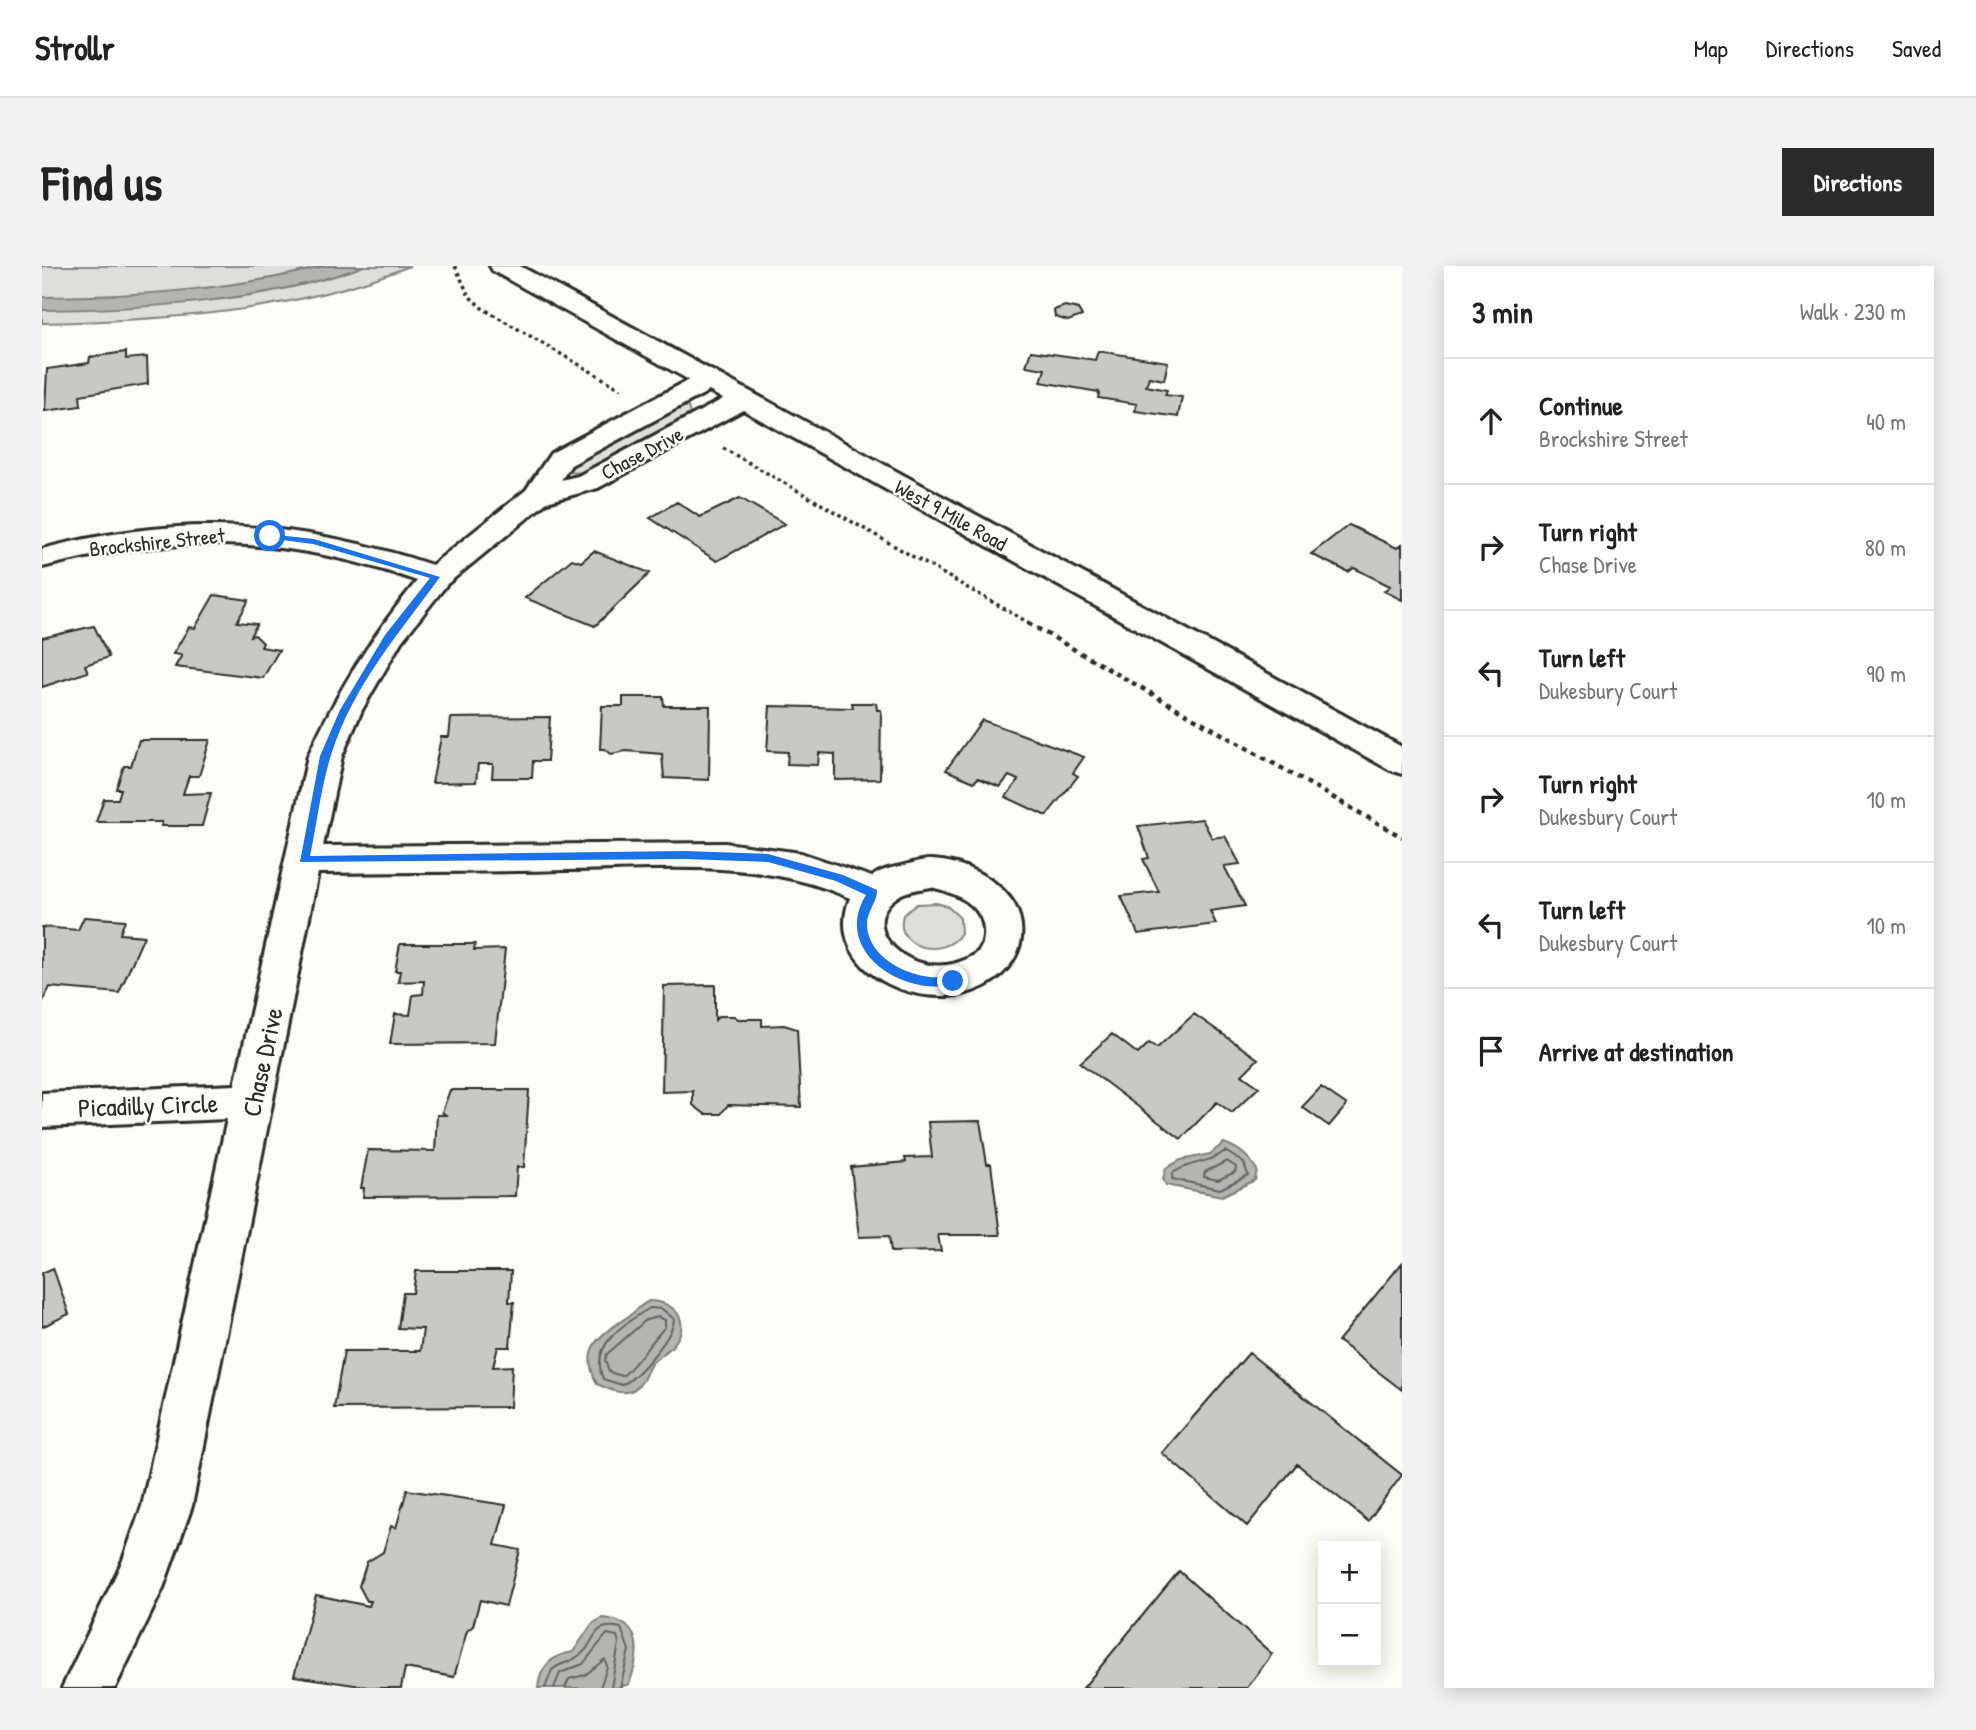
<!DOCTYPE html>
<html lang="en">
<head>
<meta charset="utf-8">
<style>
  :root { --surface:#fff; --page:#f2f2f2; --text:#222; --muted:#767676; --line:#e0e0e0; --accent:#2b2b2b }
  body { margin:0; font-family:"Patrick Hand",sans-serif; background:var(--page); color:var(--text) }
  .controls { position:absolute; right:21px; bottom:21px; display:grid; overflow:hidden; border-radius:0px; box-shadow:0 4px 18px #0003 }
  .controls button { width:63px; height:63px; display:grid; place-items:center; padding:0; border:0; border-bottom:2px solid var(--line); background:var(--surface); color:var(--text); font:35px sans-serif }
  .stop { position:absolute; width:21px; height:21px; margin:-16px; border:5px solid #1a73e8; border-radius:50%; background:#fff }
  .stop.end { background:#1a73e8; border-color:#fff; box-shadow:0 2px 7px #0008 }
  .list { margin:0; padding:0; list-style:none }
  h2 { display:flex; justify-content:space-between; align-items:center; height:91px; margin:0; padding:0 28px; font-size:30px }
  h2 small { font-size:23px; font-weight:400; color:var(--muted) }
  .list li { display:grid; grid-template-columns:46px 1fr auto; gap:21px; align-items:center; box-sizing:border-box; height:126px; padding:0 28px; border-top:2px solid var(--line) }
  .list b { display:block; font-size:26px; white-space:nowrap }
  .list p { margin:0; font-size:23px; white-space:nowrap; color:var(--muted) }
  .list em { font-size:23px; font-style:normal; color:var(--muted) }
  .icon { flex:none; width:38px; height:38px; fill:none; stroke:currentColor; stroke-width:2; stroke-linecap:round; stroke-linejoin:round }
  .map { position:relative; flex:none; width:1360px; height:1422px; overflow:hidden; border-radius:0px }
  header { display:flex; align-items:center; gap:42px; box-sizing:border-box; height:98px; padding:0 35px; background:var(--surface); border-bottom:2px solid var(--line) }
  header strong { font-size:33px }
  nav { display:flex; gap:38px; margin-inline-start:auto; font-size:24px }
  .intro { display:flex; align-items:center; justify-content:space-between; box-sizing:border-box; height:168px; padding:0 42px }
  h1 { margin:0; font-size:49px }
  .button { padding:18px 32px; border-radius:0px; background:var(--accent); color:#fff; font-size:24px; font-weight:700 }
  main { display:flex; gap:42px; padding:0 42px }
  aside { flex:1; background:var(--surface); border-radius:0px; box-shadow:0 4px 18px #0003 }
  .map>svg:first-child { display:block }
  .green { fill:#dfdeda; stroke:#858482; stroke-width:2 }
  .water { fill:#b5b4b1; stroke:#7e7d7b; stroke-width:2 }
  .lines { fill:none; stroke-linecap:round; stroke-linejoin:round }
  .shore { stroke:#626261; stroke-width:2 }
  .building { fill:#c9c8c4; stroke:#2b2b2b; stroke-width:2 }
  .minor-casing { stroke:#2b2b2b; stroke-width:6 }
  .path-far1 { stroke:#2b2b2b; stroke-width:3.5; stroke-dasharray:3.5 3.5; stroke-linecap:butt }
  .path { stroke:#2b2b2b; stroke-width:4.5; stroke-dasharray:5 5; stroke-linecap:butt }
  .minor { fill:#fdfcf7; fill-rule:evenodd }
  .route { fill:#1a73e8 }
  .labels { text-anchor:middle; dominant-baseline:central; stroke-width:5; stroke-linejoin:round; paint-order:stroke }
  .far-street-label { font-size:21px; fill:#2b2b2b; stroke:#fdfcf7 }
  .street-label { font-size:26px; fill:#2b2b2b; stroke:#fdfcf7 }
</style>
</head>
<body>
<header>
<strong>Strollr</strong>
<nav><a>Map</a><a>Directions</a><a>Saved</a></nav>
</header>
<div class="intro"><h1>Find us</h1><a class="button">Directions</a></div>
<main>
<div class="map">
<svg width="1360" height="1422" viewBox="0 0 1360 1422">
  <rect width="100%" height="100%" fill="#fdfcf7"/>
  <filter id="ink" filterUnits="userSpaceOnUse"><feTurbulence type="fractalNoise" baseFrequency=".0143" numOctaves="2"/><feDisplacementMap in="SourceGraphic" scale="14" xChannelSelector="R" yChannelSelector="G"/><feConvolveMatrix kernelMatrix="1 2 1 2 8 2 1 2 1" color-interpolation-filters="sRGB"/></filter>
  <g filter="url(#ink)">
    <path class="green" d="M0,0H368C250,47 126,54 0,57Z
      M634,140L646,141L648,148L539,207L526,206L525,198Z
      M894,637L905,640L918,652L919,667C904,693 851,684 861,649L875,638Z"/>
    <path class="water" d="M283,0H322C227,36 102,43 0,44V31C94,30 191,24 283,0Z
      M1182,877C1198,883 1206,890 1215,904L1213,914L1180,930L1124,919L1121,913L1124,902L1139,894L1168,888Z
      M607,1035C634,1035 651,1057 630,1080C624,1087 615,1091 609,1098C603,1107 602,1118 591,1124C580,1130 566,1123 555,1118C537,1082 557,1070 584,1052C593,1046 597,1040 607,1035Z
      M560,1352C601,1354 599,1387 587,1418L575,1422H496C498,1400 511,1389 531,1386L550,1358Z"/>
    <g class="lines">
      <path class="shore" d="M1183,885L1202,897L1206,909L1178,923L1130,913L1131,907C1148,895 1167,898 1183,885Z
        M1185,895L1194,901L1193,906L1176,914L1162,911L1163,906Z
        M608,1042L620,1043L632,1053C632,1070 595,1112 580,1119L561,1113C547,1080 582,1057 608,1042Z
        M616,1051L623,1054V1061C614,1070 586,1108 580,1110L567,1106L563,1094L565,1088L604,1054Z
        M503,1422L510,1404C518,1397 527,1397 535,1391C556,1379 546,1355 579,1362L587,1384L578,1422
        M512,1422L518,1407L541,1398L565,1368L575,1370L577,1377L569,1422
        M523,1422L527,1413L543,1409L563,1393L565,1401L558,1422"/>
    </g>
    <path class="building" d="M1023,40L1036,43L1040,50L1026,55L1013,51L1012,44Z
      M989,85L1053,94L1056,85L1126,96L1122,114L1107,111L1104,120L1125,124L1123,129L1140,131L1136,151L1093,145L1095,138L1056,132L1057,126L999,116L1003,103L984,100Z
      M84,86V93L105,91L106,118L38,129L39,140L3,145L5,103L47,97L48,91Z
      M698,232L743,258L675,295L608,252L635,236L658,251Z
      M1307,259L1355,282L1360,278V334L1342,325L1348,320L1312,302L1306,306L1269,288Z
      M552,285L608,307L553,360L483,332L530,293L539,296Z
      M172,329L207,334L195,356L215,358L208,370L213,369L221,377L219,381L237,384L221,412L133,401L140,389L131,388L147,361L153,362Z
      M52,360L67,391L43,399L46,406L0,421V372Z
      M581,431H621L622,440H668L667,514L622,512L620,488L584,485L569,488L563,483H558L560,440H581Z
      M810,437H834L835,444H839L838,513L793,514V488L777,487L776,499L745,498L746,486L725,485L728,440L811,442Z
      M508,451L505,495H491L490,512H450L451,498H436L434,516L390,517L399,471H407L409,452Z
      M940,454L1042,491L1031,507L1036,510L1004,550L964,531L976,514L967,510L958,521L936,512L932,516L904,504Z
      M97,474H168L157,510H147L141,528L169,527L160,560H119L120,556H54L62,533H76L79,523H74L82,500H89Z
      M1160,553L1170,572L1183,570L1198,598L1182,600L1203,640L1168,645L1174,658L1096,668L1079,630L1117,626L1101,593L1107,592L1096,560Z
      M42,651L83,654L78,668L102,670L77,727L8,721L0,737V661L36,664Z
      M358,678H433L432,684L463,683L453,777L348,778L353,748L368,749L371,729L381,728L382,715L356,716L358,705H353Z
      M673,719V754L677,750H692L696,753H720V760L742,759L755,763L759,841L686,839L679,848H663L651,839V825L620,826L622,720Z
      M1152,748L1216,793L1200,809L1217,821L1190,847L1175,836L1139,873L1038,797L1070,768L1096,788L1107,777L1115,782Z
      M1279,821L1305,839L1287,860L1260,841Z
      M408,824H487L482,901H475L473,930L321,931L322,922H319L326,884L393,885L395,849H404L400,846Z
      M938,855L945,898H949L958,969H896L899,985L849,986L847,970L817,971L809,901L864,896L863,892L890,891L886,856Z
      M1360,997V1124L1296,1075Z
      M11,1002L27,1048L0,1061V1007Z
      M374,1005H469L467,1036H472L468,1081H456L451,1101L470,1100L468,1141L292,1142L302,1085H378L381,1063L356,1062L361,1027H371Z
      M1207,1087L1360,1209L1326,1255L1255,1198L1205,1260L1120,1187Z
      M365,1224L464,1239L453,1279L478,1284L464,1340L438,1334L431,1360L425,1365L412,1411L363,1402L359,1422H332L252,1410L274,1329L327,1340L329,1335H325L317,1320L325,1296L341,1286L349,1260L354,1262Z
      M1137,1305L1230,1388L1205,1422H1041Z"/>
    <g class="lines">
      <defs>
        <path id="minor" d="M448,0H478L1360,481V508L1348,504L701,144L556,222L505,236L405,318L359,376L320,444L300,490L281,580L683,577L759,587L830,611C838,604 849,602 859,600C869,598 881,593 890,594C920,595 957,613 972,638C981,655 982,672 974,689C933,769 773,722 808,632C720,592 620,603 526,604C442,606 359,606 276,607L150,1240L121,1322L73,1422H20L81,1294L100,1240L185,853L0,861V827L193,819L266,490C295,426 330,369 375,315C246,269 132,268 0,301V283C137,247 256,254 390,299L484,224L509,187L647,114L451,5ZM667,125L681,133L536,210L519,214L529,199ZM889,621C915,627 945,640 942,671C941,681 937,688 927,692C870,721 808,658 858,629C866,624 879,623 889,621Z"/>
      </defs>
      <use href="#minor" class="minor-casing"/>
      <path class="path-far1" d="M413,0L427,30L440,42L579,123
        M681,182L989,358"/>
      <path class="path" d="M986,357L1360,571"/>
      <use href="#minor" class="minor"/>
    </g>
  </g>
  <path class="route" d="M225,268L272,273L398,311C357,367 310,421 289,489C279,521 275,557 268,590L643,585L726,588L801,609L835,624C836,635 824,646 825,660C827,690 861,708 888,711C897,712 906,710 915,712V718C863,732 789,686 824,629L794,615L726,596L643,593L258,596L278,490L298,444L343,369L388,312L271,278L225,272Z"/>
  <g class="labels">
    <g class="far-street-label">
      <text transform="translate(600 187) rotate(-28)">Chase Drive</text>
      <text transform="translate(909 249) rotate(29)">West 9 Mile Road</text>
      <text transform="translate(115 276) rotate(-6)">Brockshire Street</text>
    </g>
    <g class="street-label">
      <text transform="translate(220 796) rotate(-78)">Chase Drive</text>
      <text transform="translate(106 839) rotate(-2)">Picadilly Circle</text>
    </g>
  </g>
</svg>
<div class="controls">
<button>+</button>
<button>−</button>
</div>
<div class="stop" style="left:228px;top:270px"></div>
<div class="stop end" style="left:911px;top:715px"></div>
</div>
<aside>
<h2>3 min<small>Walk · 230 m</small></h2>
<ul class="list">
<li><svg class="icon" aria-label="ahead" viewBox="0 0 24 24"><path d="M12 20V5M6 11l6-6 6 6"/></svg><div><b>Continue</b><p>Brockshire Street</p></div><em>40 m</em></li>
<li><svg class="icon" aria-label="right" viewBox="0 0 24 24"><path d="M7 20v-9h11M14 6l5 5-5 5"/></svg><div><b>Turn right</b><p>Chase Drive</p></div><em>80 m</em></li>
<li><svg class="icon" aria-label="left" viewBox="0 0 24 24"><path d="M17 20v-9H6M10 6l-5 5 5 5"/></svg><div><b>Turn left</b><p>Dukesbury Court</p></div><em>90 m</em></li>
<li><svg class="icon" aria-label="right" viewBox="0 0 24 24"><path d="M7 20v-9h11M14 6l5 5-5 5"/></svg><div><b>Turn right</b><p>Dukesbury Court</p></div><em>10 m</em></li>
<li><svg class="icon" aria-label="left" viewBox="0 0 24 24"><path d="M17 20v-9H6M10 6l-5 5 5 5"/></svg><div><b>Turn left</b><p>Dukesbury Court</p></div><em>10 m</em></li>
<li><svg class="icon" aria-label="arrive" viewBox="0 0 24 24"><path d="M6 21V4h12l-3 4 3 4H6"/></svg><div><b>Arrive at destination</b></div></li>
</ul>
</aside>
</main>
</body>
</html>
